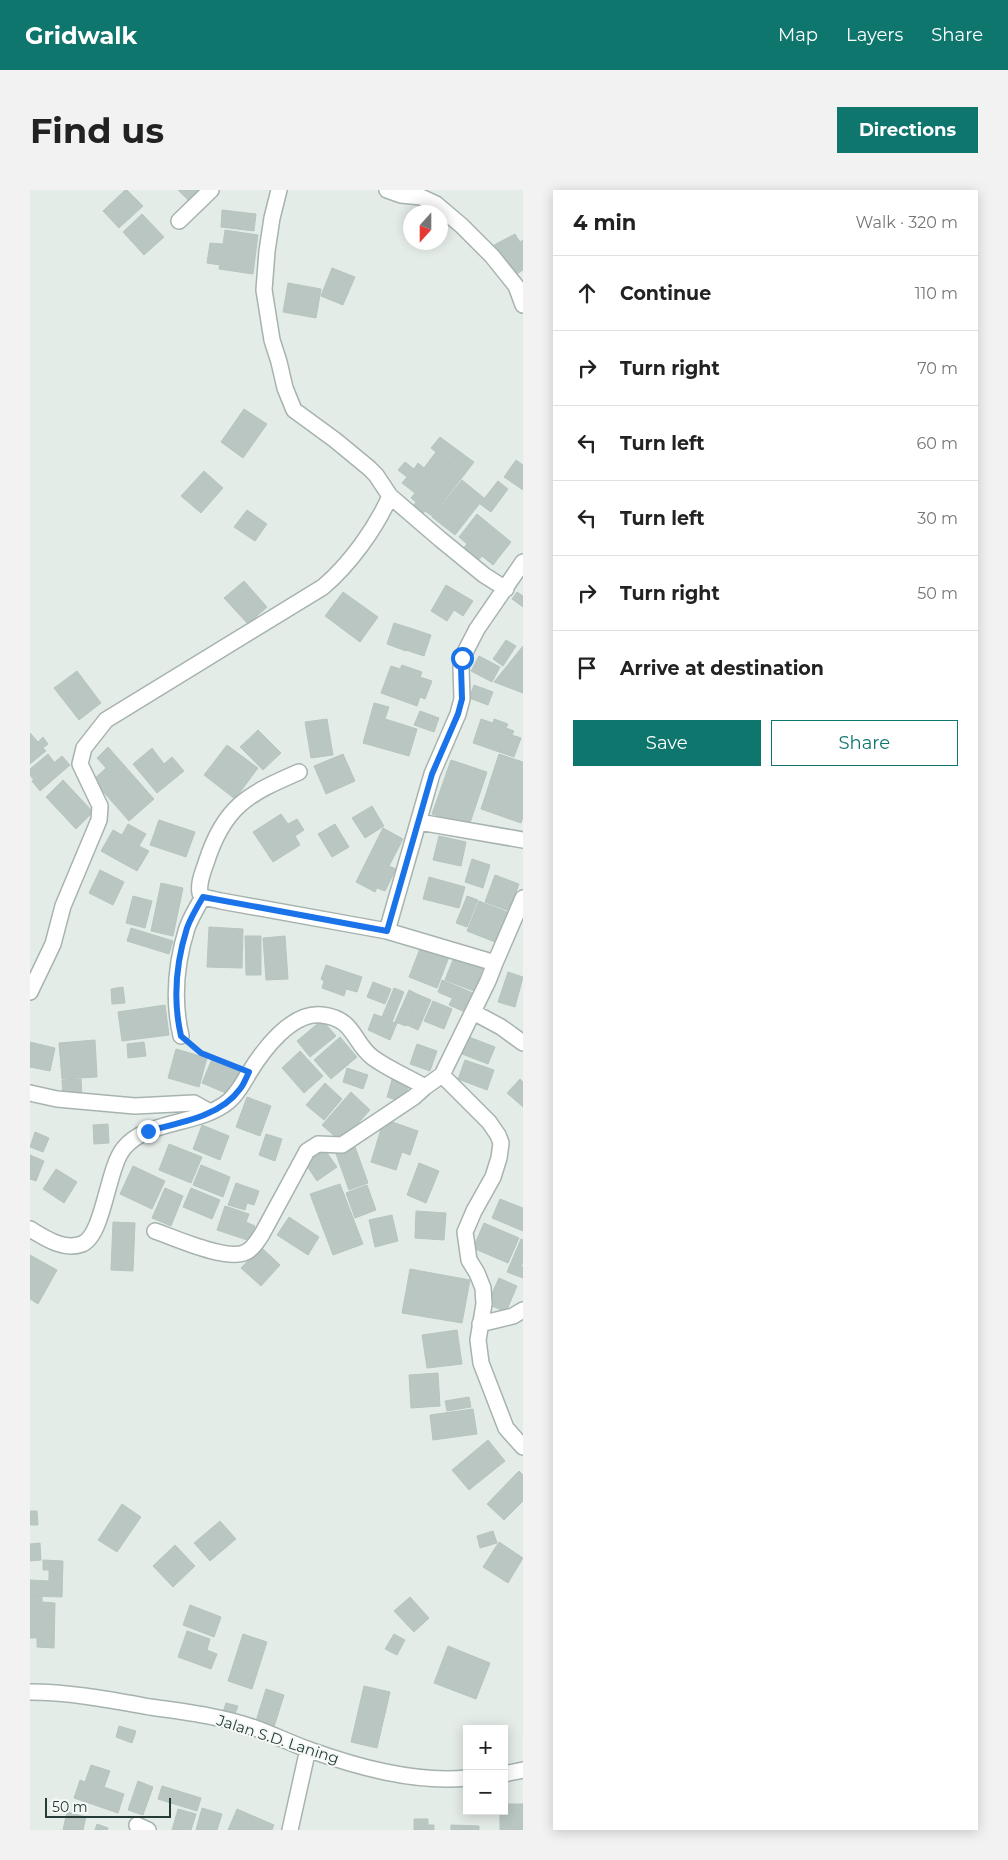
<!DOCTYPE html>
<html lang="en">
<head>
<meta charset="utf-8">
<style>
  :root { --surface:#fff; --page:#f2f2f2; --text:#222; --muted:#767676; --line:#e0e0e0; --accent:#0f766e }
  body { margin:0; font-family:Montserrat,sans-serif; background:var(--page); color:var(--text) }
  .controls { position:absolute; right:15px; bottom:15px; display:grid; overflow:hidden; border-radius:0px; box-shadow:0 2px 12px #0003 }
  .controls button { width:45px; height:45px; display:grid; place-items:center; padding:0; border:0; border-bottom:1px solid var(--line); background:var(--surface); color:var(--text); font:25px sans-serif }
  .compass { position:absolute; left:373px; top:15px; width:45px; height:45px; border-radius:50%; background:var(--surface); box-shadow:0 2px 12px #0003; rotate:201deg }
  .scale { position:absolute; left:15px; bottom:12px; width:126px; box-sizing:border-box; padding-left:5px; border:2px solid #253b35; border-top:0; font-size:14px; line-height:18px; white-space:nowrap; color:#253b35; -webkit-text-stroke:4px #f4f9f6; paint-order:stroke }
  .stop { position:absolute; width:15px; height:15px; margin:-11px; border:4px solid #1a73e8; border-radius:50%; background:#fff }
  .stop.end { background:#1a73e8; border-color:#fff; box-shadow:0 1px 5px #0008 }
  .list { margin:0; padding:0; list-style:none }
  h2 { display:flex; justify-content:space-between; align-items:center; height:65px; margin:0; padding:0 20px; font-size:21px }
  h2 small { font-size:16px; font-weight:400; color:var(--muted) }
  .list li { display:grid; grid-template-columns:32px 1fr auto; gap:15px; align-items:center; box-sizing:border-box; height:75px; padding:0 20px; border-top:1px solid var(--line) }
  .list b { display:block; font-size:19px; white-space:nowrap }
  .list em { font-size:16px; font-style:normal; color:var(--muted) }
  .actions { display:flex; gap:10px; padding:15px 20px }
  .actions a { flex:1; padding:11px 0; border:1px solid var(--accent); border-radius:0px; text-align:center; font-size:18px; color:var(--accent) }
  .actions .main { background:var(--accent); color:#fff }
  .icon { flex:none; width:28px; height:28px; fill:none; stroke:currentColor; stroke-width:2; stroke-linecap:round; stroke-linejoin:round }
  .map { position:relative; flex:none; width:493px; height:1640px; overflow:hidden; border-radius:0px }
  header { display:flex; align-items:center; gap:30px; box-sizing:border-box; height:70px; padding:0 25px; background:var(--accent); color:#fff }
  header strong { font-size:24px }
  nav { display:flex; gap:28px; margin-inline-start:auto; font-size:18px }
  .intro { display:flex; align-items:center; justify-content:space-between; box-sizing:border-box; height:120px; padding:0 30px }
  h1 { margin:0; font-size:35px }
  .button { padding:12px 22px; border-radius:0px; background:var(--accent); color:#fff; font-size:18px; font-weight:700 }
  main { display:flex; gap:30px; padding:0 30px }
  aside { flex:1; background:var(--surface); border-radius:0px; box-shadow:0 2px 12px #0003 }
  .map>svg:first-child { display:block }
  .building { fill:#b9c6c1; stroke:#b7c5bf }
  .lines { fill:none; stroke-linecap:round; stroke-linejoin:round }
  .minor-casing { stroke:#a7b3af; stroke-width:18 }
  .path { stroke:#88aca0; stroke-width:3; stroke-dasharray:2.5 4; stroke-linecap:butt }
  .minor { stroke:#fff; stroke-width:15 }
  .route { stroke:#1a73e8; stroke-width:6 }
  .labels { text-anchor:middle; dominant-baseline:central; stroke-width:4; stroke-linejoin:round; paint-order:stroke }
  .street-label { font-size:15px; fill:#253b35; stroke:#f4f9f6 }
</style>
</head>
<body>
<header>
<strong>Gridwalk</strong>
<nav><a>Map</a><a>Layers</a><a>Share</a></nav>
</header>
<div class="intro"><h1>Find us</h1><a class="button">Directions</a></div>
<main>
<div class="map">
<svg width="493" height="1640" viewBox="0 0 493 1640">
  <rect width="100%" height="100%" fill="#e4ece8"/>
  <path class="building" d="M95,0H97L113,16L89,38L73,21Z
    M148,0H168L158,10Z
    M192,20L226,24L224,41L191,37Z
    M112,24L134,47L114,65L93,42Z
    M195,40L228,45L223,84L189,79L190,75L177,73L180,53L193,54Z
    M485,44L490,52L493,50V80L482,87L464,55Z
    M302,78L325,87L313,115L291,106Z
    M258,93L291,99L286,128L253,122Z
    M214,219L237,234L213,268L191,252Z
    M410,247L429,261L419,273L401,258Z
    M429,261L437,267L425,283L416,277Z
    M406,262L419,273L416,277L431,289L402,326L395,321L391,326L381,319L386,312L381,308L385,303L372,293L377,287L368,280L375,272L384,279L388,273L394,278Z
    M437,267L444,272L431,289L425,283Z
    M486,270L493,275V300L474,287Z
    M174,281L193,298L171,323L151,306Z
    M432,290L454,308L425,345L402,327Z
    M468,291L478,299L461,322L450,314Z
    M217,320L237,334L225,351L204,337Z
    M447,324L481,352L463,375L452,366L445,374L430,362L437,354L429,347Z
    M214,391L237,417L218,434L194,408Z
    M416,395L443,411L433,426L424,420L417,431L401,421Z
    M313,402L348,427L330,452L295,426Z
    M487,402L493,406V417L482,409Z
    M364,433L383,439L376,461L357,454Z
    M383,439L401,445L394,466L376,460Z
    M476,450L486,456L473,476L463,469Z
    M493,456V503L464,492Z
    M449,466L470,477L462,492L441,481Z
    M372,475L392,482L390,487L402,491L395,509L390,507L387,516L351,503L361,476L370,479Z
    M47,481L71,513L49,530L24,498Z
    M444,495L463,502L458,515L439,508Z
    M344,513L359,517L355,529L387,539L379,566L333,553Z
    M390,521L409,528L404,542L384,535Z
    M297,529L303,565L281,568L275,532Z
    M451,529L463,533L464,529L478,534L476,538L484,541L482,545L491,548L484,567L443,553Z
    M228,540L251,563L233,580L210,557Z
    M0,543L8,552L13,547L18,554L13,558L16,561L0,574Z
    M197,555L228,578L205,609L174,585Z
    M78,557L124,609L99,631L63,590L76,578L67,568Z
    M122,558L134,574L142,567L154,581L127,603L103,574Z
    M18,564L24,572L3,589L0,585V579Z
    M313,564L325,591L296,604L284,576Z
    M469,564L493,572V627L491,633L451,619Z
    M32,566L40,575L10,601L2,591Z
    M421,570L457,582L439,636L402,624Z
    M33,590L63,622L46,639L16,607Z
    M342,616L354,636L335,648L322,628Z
    M251,624L258,634L267,629L274,640L265,646L270,655L243,672L223,642Z
    M129,630L165,642L156,667L120,655Z
    M98,634L116,644L109,656L119,661L107,681L71,661L83,640L92,645Z
    M305,634L319,657L302,667L288,644Z
    M353,638L373,649L359,676L366,679L355,701L347,698L345,702L326,692Z
    M409,646L436,652L431,676L403,670Z
    M442,669L460,675L453,698L435,692Z
    M70,680L94,692L83,715L59,703Z
    M465,685L489,694L479,721L455,712Z
    M399,687L435,697L429,718L393,709Z
    M131,693L153,698L143,746L121,741Z
    M103,706L122,711L115,738L96,733Z
    M437,706L448,710L437,737L426,733Z
    M449,711L477,722L465,752L437,741Z
    M179,737L213,739L212,778L177,777Z
    M101,738L143,751L139,764L97,751Z
    M215,746H231V785H216Z
    M255,746L258,789L236,790L233,748Z
    M391,756L419,767L407,798L379,787Z
    M424,767L453,778L444,801L415,790Z
    M296,775L332,787L327,802L316,799L314,806L292,798L294,791L291,789Z
    M478,782L493,787L485,817L468,812Z
    M412,790L443,803L438,815L408,802Z
    M343,792L361,799L355,814L337,807Z
    M93,797L95,813L82,814L81,799Z
    M364,798L374,802L362,832L367,833L360,850L338,840L344,824L352,827Z
    M379,800L389,805L376,836L365,832Z
    M389,805L401,810L388,840L377,835Z
    M422,809L438,815L435,822L419,815Z
    M403,811L422,819L414,839L394,831Z
    M135,815L139,845L92,851L88,822Z
    M292,830L306,846L280,867L267,851Z
    M310,847L327,867L301,889L284,870Z
    M439,847L465,857L458,874L432,864Z
    M65,850L67,887L32,889L29,853Z
    M0,852L25,858L20,881L0,877Z
    M114,852L116,866L98,868L97,854Z
    M387,854L407,861L400,881L380,874Z
    M146,859L177,868L169,897L138,888Z
    M270,861L293,886L274,903L252,878Z
    M182,869L213,882L203,906L172,893Z
    M435,870L464,880L457,900L428,889Z
    M317,878L338,885L333,899L313,892Z
    M364,883L381,889L373,912L357,907Z
    M51,889L52,907L33,908L32,890Z
    M490,889L493,892V917L477,903Z
    M295,893L312,909L294,930L276,915Z
    M321,902L340,920L311,952L292,935Z
    M217,907L241,916L230,946L206,937Z
    M354,929L388,941L380,965L372,962L366,980L341,972Z
    M78,934L79,953L64,954L63,935Z
    M172,935L199,946L190,970L163,959Z
    M5,942L19,948L13,962L0,957Z
    M236,944L252,949L245,971L229,965Z
    M139,954L172,967L161,993L129,980Z
    M324,954L338,993L319,1000L305,961Z
    M295,960L307,977L287,991L275,973Z
    M0,965L14,971L6,991L0,989Z
    M389,973L409,981L396,1013L377,1005Z
    M171,975L200,987L193,1007L163,995Z
    M103,976L135,991L122,1019L90,1004Z
    M26,979L47,992L34,1013L13,999Z
    M206,993L229,1001L224,1015L217,1013L215,1020L198,1015Z
    M310,994L333,1054L303,1065L280,1004Z
    M337,995L346,1020L325,1028L316,1003Z
    M135,998L153,1006L141,1036L122,1028Z
    M161,998L190,1010L182,1029L153,1017Z
    M470,1009L493,1018V1041L462,1028Z
    M195,1016L219,1024L216,1032L225,1036L220,1051L187,1040Z
    M386,1021L416,1023L414,1050L385,1048Z
    M362,1025L368,1051L345,1057L339,1030Z
    M259,1027L289,1047L278,1065L247,1045Z
    M83,1032L105,1033L103,1081L81,1080Z
    M454,1033L489,1048L478,1073L443,1058Z
    M491,1049L493,1050V1072L491,1077H493V1088L477,1082Z
    M231,1057L250,1075L231,1096L211,1078Z
    M0,1065L27,1080L8,1114L0,1109Z
    M380,1079L440,1090L432,1133L372,1123Z
    M469,1088L487,1096L476,1122L457,1114Z
    M427,1140L432,1174L397,1178L392,1145Z
    M408,1183L410,1216L381,1218L379,1185Z
    M439,1207L441,1217L417,1221L415,1211Z
    M443,1219L447,1244L403,1250L400,1225Z
    M458,1250L475,1271L439,1300L422,1280Z
    M489,1281L493,1285V1311L474,1330L457,1314Z
    M92,1314L111,1327L87,1362L68,1350Z
    M0,1321H7L8,1335H0Z
    M190,1331L206,1349L180,1371L164,1353Z
    M463,1341L467,1353L450,1358L447,1346Z
    M469,1352L493,1368L478,1393L453,1377Z
    M10,1353L11,1370L0,1371V1354Z
    M145,1355L165,1376L143,1397L123,1376Z
    M13,1370L33,1371L32,1407L0,1406V1390L19,1391V1380H13Z
    M0,1406H12V1412L25,1413L24,1458L7,1457V1448H0Z
    M380,1407L399,1428L384,1442L364,1421Z
    M160,1415L191,1427L184,1447L153,1435Z
    M157,1441L180,1449L177,1460L187,1464L181,1479L148,1467Z
    M213,1444L237,1452L222,1499L198,1491Z
    M364,1444L375,1450L367,1465L355,1459Z
    M418,1456L460,1473L446,1509L404,1493Z
    M334,1496L360,1502L347,1558L321,1552Z
    M236,1499L254,1505L244,1537L226,1531Z
    M196,1513L208,1516L204,1526L193,1522Z
    M89,1536L106,1541L102,1553L86,1547Z
    M61,1575L80,1581L74,1597L94,1604L88,1623L44,1608L50,1590L55,1592Z
    M108,1591L123,1597L113,1625L98,1620Z
    M132,1596L171,1608L167,1621L128,1609Z
    M474,1614H493V1640H470V1621H474Z
    M172,1618L192,1624L187,1640H166Z
    M148,1619L166,1624L161,1640H142Z
    M207,1619L244,1635L242,1640H198Z
    M37,1622L56,1627L53,1640H33Z
    M384,1629H398V1635H404V1640H384Z
    M67,1634L78,1638L77,1640H65Z
    M421,1635L449,1636V1640H421Z"/>
  <g class="lines">
    <defs>
      <path id="minor" d="M249,0L242,28L237,61L234,100L242,150L249,172L255,198L264,220L305,250L339,278L346,285L360,306L410,349L454,385L476,399
        M357,0L371,5L391,7L406,14L432,36L462,66L486,96L493,115
        M149,31L181,0
        M269,582C218,604 194,616 176,673C173,682 168,693 170,703L173,707L191,711L357,741L402,584L428,524L432,509L431,477L432,468L447,439L493,372
        M389,632L493,650
        M465,773L493,708
        M0,802L23,754L33,716L69,630L70,616L50,574L54,558L76,530L293,397C320,374 346,338 360,306
        M443,822L471,837L493,853
        M151,846C143,811 146,773 157,738C161,727 167,717 173,707
        M412,885L459,932L468,945L471,953L469,968L463,987L444,1021L435,1042L439,1070L447,1083L453,1098L454,1114L448,1150L451,1173L476,1238L493,1257
        M0,903L27,909L105,916L164,913L180,922
        M0,1039C15,1048 34,1061 52,1054C74,1045 77,978 94,958C118,929 169,936 199,911C208,903 213,893 219,883C233,860 262,821 292,825C325,829 322,851 342,867C358,879 378,887 395,897
        M125,1041C145,1048 198,1072 216,1062C223,1059 228,1050 232,1044L277,961L288,954L312,955L384,907L395,897L412,885L458,791L465,773L357,741
        M450,1134L483,1126L493,1120
        M0,1502C40,1502 81,1510 120,1517C155,1522 191,1526 225,1538C242,1544 260,1553 277,1559C327,1577 384,1593 437,1588
        M474,1584L493,1580
        M107,1635L118,1640
        M260,1640L278,1559"/>
    </defs>
    <use href="#minor" class="minor-casing"/>
    <path class="path" d="M161,855L171,863L206,877"/>
    <use href="#minor" class="minor"/>
  </g>
  <g class="lines">
    <path class="route" d="M118,941C148,933 190,927 210,899C214,894 216,888 219,882L171,863L151,846C143,811 146,773 157,738C161,727 167,717 173,707L357,741L402,584L428,524L432,509L431,477L432,468"/>
  </g>
  <g class="labels">
    <g class="street-label">
      <text transform="translate(248 1549) rotate(18)">Jalan S.D. Laning</text>
    </g>
  </g>
</svg>
<div class="controls">
<button>+</button>
<button>−</button>
</div>
<svg class="compass" viewBox="-18 -18 36 36"><path d="M0-13l5 13h-10z" fill="#e53935"/><path d="M0 13l5-13h-10z" fill="#767676"/></svg>
<div class="scale">50 m</div>
<div class="stop" style="left:432px;top:468px"></div>
<div class="stop end" style="left:118px;top:941px"></div>
</div>
<aside>
<h2>4 min<small>Walk · 320 m</small></h2>
<ul class="list">
<li><svg class="icon" aria-label="ahead" viewBox="0 0 24 24"><path d="M12 20V5M6 11l6-6 6 6"/></svg><div><b>Continue</b></div><em>110 m</em></li>
<li><svg class="icon" aria-label="right" viewBox="0 0 24 24"><path d="M7 20v-9h11M14 6l5 5-5 5"/></svg><div><b>Turn right</b></div><em>70 m</em></li>
<li><svg class="icon" aria-label="left" viewBox="0 0 24 24"><path d="M17 20v-9H6M10 6l-5 5 5 5"/></svg><div><b>Turn left</b></div><em>60 m</em></li>
<li><svg class="icon" aria-label="left" viewBox="0 0 24 24"><path d="M17 20v-9H6M10 6l-5 5 5 5"/></svg><div><b>Turn left</b></div><em>30 m</em></li>
<li><svg class="icon" aria-label="right" viewBox="0 0 24 24"><path d="M7 20v-9h11M14 6l5 5-5 5"/></svg><div><b>Turn right</b></div><em>50 m</em></li>
<li><svg class="icon" aria-label="arrive" viewBox="0 0 24 24"><path d="M6 21V4h12l-3 4 3 4H6"/></svg><div><b>Arrive at destination</b></div></li>
</ul>
<div class="actions"><a class="main">Save</a><a>Share</a></div>
</aside>
</main>
</body>
</html>
